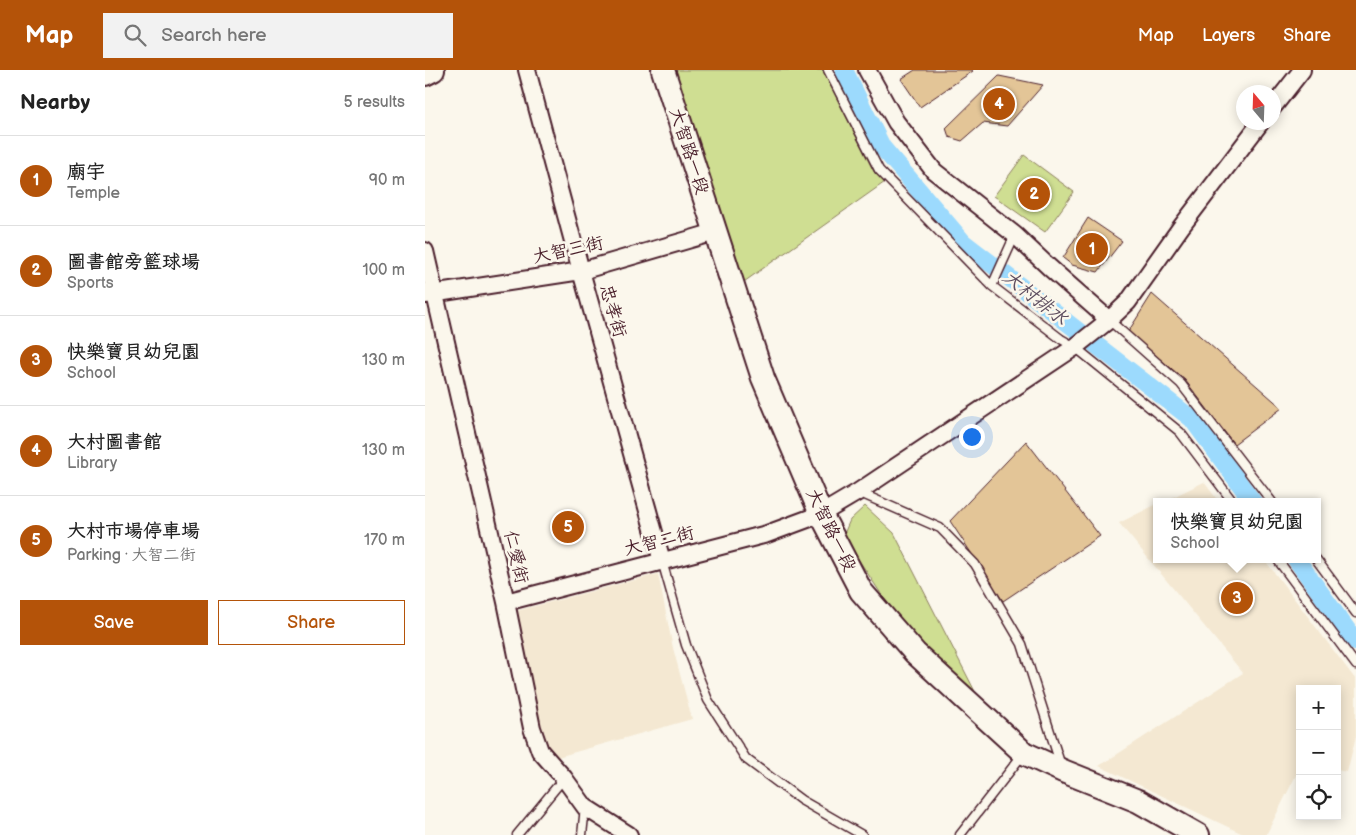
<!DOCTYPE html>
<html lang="en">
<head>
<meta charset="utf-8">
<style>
  :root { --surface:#fff; --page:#f2f2f2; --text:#222; --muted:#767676; --line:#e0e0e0; --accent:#b45309 }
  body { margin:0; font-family:"Balsamiq Sans","LXGW WenKai TC",sans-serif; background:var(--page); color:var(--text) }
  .controls { position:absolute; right:15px; bottom:15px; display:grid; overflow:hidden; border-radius:0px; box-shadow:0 2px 12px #0003 }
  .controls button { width:45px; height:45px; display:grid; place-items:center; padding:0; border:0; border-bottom:1px solid var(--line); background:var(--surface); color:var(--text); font:25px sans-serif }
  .compass { position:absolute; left:811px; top:15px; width:45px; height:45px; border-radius:50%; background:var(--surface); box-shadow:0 2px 12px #0003; rotate:341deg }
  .you { position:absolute; left:546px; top:366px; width:18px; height:18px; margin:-12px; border:4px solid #fff; border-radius:50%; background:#1a73e8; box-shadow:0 0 0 8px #1a73e833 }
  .badge { display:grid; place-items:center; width:32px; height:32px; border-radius:50%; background:var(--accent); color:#fff; font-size:16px; font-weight:700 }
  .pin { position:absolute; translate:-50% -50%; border:2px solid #fff; box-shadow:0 1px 5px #0006 }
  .popup { position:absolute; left:728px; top:428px; width:168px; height:65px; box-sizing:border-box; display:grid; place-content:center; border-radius:0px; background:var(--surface); filter:drop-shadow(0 1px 4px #0005); font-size:16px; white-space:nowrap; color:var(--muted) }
  .popup b { font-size:19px; color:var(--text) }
  .popup::after { content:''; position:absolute; left:50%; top:100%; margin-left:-10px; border:10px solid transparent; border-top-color:var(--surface) }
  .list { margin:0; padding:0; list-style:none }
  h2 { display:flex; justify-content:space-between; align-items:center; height:65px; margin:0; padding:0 20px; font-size:21px }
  h2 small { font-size:16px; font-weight:400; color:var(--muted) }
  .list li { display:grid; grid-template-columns:32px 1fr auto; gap:15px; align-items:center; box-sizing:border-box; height:90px; padding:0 20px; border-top:1px solid var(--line) }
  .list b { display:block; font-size:19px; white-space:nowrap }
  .list p { margin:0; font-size:16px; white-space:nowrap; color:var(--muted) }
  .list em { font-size:16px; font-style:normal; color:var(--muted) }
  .actions { display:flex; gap:10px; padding:15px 20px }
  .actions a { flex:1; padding:11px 0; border:1px solid var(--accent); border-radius:0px; text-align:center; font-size:18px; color:var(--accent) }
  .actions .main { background:var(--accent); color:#fff }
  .icon { flex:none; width:28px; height:28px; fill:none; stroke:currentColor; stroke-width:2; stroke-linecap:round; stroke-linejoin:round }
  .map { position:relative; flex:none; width:931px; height:765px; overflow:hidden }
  header { display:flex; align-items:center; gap:30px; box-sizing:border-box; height:70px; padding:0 25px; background:var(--accent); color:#fff }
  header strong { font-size:24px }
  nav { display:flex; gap:28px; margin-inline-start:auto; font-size:18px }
  .search { width:350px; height:45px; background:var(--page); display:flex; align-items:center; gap:12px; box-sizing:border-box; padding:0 18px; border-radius:0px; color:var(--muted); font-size:19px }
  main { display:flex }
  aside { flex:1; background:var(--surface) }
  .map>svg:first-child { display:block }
  .built { fill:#f4e8d2 }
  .green { fill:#cfde92; stroke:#8c7e5e }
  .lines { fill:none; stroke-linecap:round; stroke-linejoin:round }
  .canal { stroke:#9cdafd; stroke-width:18 }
  .building { fill:#e3c597; stroke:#4a1f2b }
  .lane-casing { stroke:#4a1f2b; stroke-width:11 }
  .street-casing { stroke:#4a1f2b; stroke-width:20 }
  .secondary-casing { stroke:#4a1f2b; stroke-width:26 }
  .lane { stroke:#fbf7ec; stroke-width:8 }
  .street { stroke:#fbf7ec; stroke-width:16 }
  .secondary { stroke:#fbf7ec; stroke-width:22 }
  .labels { text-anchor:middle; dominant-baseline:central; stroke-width:5; stroke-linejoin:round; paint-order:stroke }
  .street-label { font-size:18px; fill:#4a1f2b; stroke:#fbf7ec }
  .water-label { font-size:19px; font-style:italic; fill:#5e4e60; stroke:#fbf7ec }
</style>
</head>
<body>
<header>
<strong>Map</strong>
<div class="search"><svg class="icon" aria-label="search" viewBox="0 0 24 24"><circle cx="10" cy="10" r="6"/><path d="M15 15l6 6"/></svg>Search here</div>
<nav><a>Map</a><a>Layers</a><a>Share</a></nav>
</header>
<main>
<aside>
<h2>Nearby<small>5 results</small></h2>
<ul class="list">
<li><span class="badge">1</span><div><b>廟宇</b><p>Temple</p></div><em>90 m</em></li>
<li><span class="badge">2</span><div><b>圖書館旁籃球場</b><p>Sports</p></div><em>100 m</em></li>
<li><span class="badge">3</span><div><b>快樂寶貝幼兒園</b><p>School</p></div><em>130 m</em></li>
<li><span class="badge">4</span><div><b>大村圖書館</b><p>Library</p></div><em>130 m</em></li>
<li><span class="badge">5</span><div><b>大村市場停車場</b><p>Parking · 大智二街</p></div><em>170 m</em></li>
</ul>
<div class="actions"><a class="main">Save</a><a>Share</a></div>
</aside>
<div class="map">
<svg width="931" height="765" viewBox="0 0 931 765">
  <rect width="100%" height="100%" fill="#fbf7ec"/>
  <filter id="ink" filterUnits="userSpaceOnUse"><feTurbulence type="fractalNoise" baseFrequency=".02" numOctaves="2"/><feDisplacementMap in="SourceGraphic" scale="10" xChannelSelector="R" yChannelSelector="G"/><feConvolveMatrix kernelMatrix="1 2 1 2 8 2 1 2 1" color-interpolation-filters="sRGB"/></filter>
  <g filter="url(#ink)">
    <path class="built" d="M779,412L794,432H738Z
      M732,434V489H839L931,610V666L922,702L912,700V619H875V697L841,765H820L674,696L818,603L694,453Z
      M233,504L248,578L267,649L122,690L91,541Z"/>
    <path class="green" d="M247,0H398L449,102L460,112L316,214Z
      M599,85L649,122L620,162L569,126Z
      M440,436L469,463L559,639L495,583L418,466L425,450Z"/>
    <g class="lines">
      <path class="canal" d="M419,0L457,77L538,172L767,349L828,432
        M871,489L931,572"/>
    </g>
    <path class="building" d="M490,0H547L548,1L495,37L476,9Z
      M574,6L618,15L582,56L558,53L537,71L524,67L521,58Z
      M663,148L697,171L673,202L647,195L638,188Z
      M727,224L857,338L809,374L760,310L703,262Z
      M601,371L675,466L578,531L525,451Z"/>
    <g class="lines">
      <defs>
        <path id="lane" d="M403,0L454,100L567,216L636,269L650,277L755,362L808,432
          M567,216L590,165
          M684,250L756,314L847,432
          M433,422L515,458L550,494L597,574L636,696
          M852,489L931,595
          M891,489L931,543
          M237,491L261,575L283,630L321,689L376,730L437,765
          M92,765L139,708
          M157,765L160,737
          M535,765L598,684"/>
        <path id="street" d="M102,0L156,201L237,491
          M442,0L471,52L509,101L590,165L625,198L684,250L703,232L756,157L836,52
          M848,37L877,0
          M0,181L81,532L107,658L115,681L139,708L160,737L204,765
          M0,225L156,201L290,162
          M81,532L342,464L396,444L433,422L650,277L684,250"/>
        <path id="secondary" d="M238,0L338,308L396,444L436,521L490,583L599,683L638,701L713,731L773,765
          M0,4L8,0"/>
      </defs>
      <use href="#lane" class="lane-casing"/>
      <use href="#street" class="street-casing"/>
      <use href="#secondary" class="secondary-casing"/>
      <use href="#lane" class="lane"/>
      <use href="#street" class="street"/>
      <use href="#secondary" class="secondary"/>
    </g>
  </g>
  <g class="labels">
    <g class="street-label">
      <text transform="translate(264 81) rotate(72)">大智路一段</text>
      <text transform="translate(143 180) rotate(-12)">大智三街</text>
      <text transform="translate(188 241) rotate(74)">忠孝街</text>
      <text transform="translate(406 460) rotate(64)">大智路一段</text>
      <text transform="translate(234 471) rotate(-14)">大智二街</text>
      <text transform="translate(91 487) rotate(77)">仁愛街</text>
    </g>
    <g class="water-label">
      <text transform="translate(610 228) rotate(38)">大村排水</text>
    </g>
  </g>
</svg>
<div class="controls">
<button>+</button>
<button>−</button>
<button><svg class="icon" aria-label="locate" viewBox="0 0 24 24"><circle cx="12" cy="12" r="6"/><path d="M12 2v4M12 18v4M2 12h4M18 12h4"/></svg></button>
</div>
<svg class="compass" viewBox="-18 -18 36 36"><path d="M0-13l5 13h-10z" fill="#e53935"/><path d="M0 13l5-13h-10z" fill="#767676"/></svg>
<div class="you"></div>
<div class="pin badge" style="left:667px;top:179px">1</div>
<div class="pin badge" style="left:609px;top:124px">2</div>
<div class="pin badge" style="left:812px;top:528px">3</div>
<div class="popup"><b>快樂寶貝幼兒園</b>School</div>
<div class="pin badge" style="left:574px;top:34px">4</div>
<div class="pin badge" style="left:143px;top:457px">5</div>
</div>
</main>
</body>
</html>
